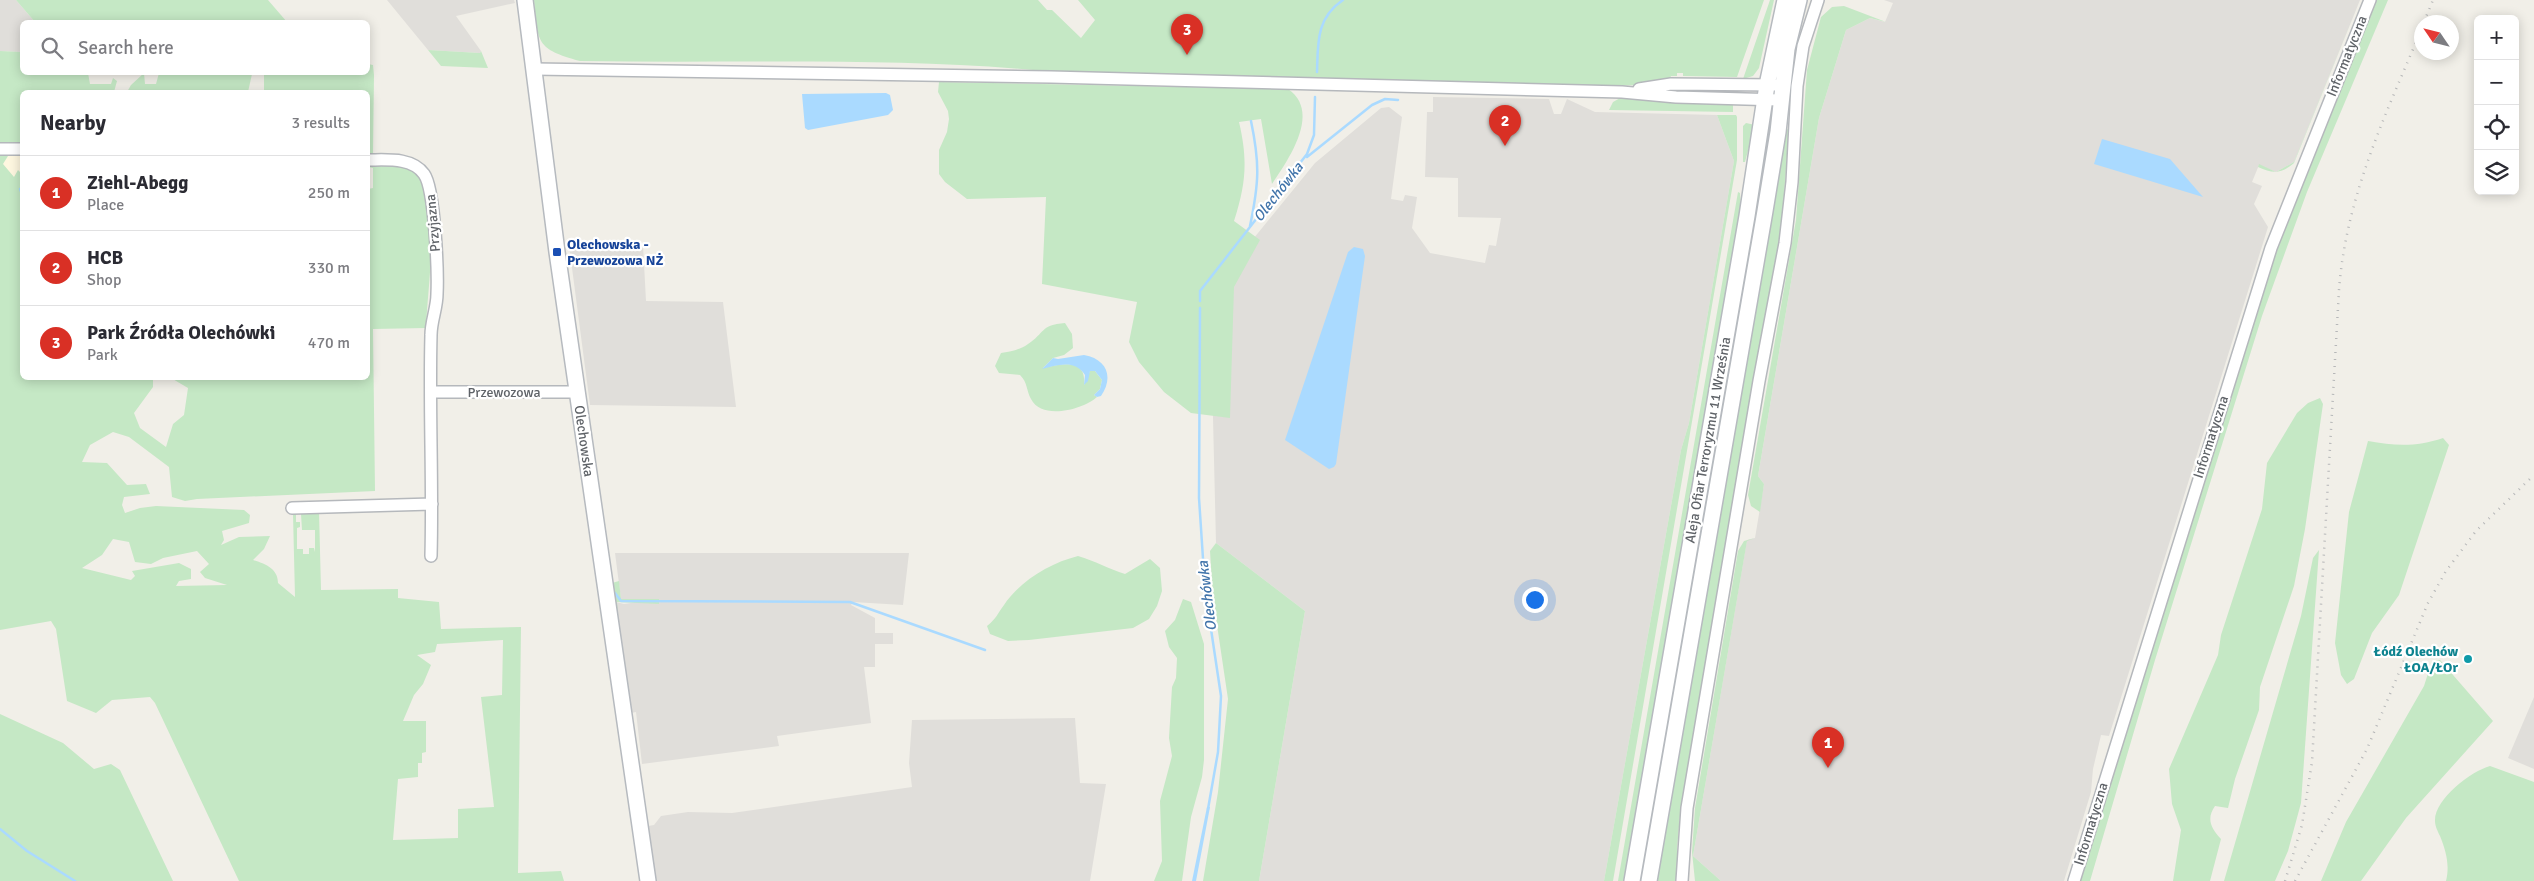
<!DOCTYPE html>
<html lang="en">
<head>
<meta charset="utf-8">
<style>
  :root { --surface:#fff; --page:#f2f2f3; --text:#2b2b33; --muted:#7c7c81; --line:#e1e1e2; --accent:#d93025 }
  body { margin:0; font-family:Signika,sans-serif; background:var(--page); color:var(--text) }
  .controls { position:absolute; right:15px; top:15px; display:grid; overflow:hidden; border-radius:8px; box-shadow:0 2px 12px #0003 }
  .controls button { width:45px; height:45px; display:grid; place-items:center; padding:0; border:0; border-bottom:1px solid var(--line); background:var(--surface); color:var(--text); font:25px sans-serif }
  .compass { position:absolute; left:2414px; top:15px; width:45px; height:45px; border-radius:50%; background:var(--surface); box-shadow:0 2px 12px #0003; rotate:305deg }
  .you { position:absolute; left:1534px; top:599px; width:18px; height:18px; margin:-12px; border:4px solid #fff; border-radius:50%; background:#1a73e8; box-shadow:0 0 0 8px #1a73e833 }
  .badge { display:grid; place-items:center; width:32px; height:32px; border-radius:50%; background:var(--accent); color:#fff; font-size:16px; font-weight:700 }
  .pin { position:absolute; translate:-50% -41px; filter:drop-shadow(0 1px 2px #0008) }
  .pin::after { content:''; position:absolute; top:26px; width:18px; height:15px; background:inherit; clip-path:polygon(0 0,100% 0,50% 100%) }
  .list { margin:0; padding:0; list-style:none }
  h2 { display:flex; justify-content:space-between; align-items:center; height:65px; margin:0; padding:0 20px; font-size:21px }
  h2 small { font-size:16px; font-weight:400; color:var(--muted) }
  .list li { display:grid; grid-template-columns:32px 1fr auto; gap:15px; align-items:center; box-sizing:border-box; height:75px; padding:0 20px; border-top:1px solid var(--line) }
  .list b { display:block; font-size:19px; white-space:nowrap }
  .list p { margin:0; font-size:16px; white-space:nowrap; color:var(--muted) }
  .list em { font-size:16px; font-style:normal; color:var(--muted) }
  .icon { flex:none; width:28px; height:28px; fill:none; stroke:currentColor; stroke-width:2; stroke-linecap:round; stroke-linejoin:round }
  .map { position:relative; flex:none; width:2534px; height:881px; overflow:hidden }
  .search { position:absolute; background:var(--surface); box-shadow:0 2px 12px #0003; left:20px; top:20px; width:350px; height:55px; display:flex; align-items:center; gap:12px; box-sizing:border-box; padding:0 18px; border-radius:8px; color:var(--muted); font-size:19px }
  .panel { position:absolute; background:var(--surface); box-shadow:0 2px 12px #0003; left:20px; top:90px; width:350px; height:290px; border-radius:8px }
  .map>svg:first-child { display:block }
  .commercial { fill:#fef7e0 }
  .industrial { fill:#e0deda }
  .green { fill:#c5e8c5; fill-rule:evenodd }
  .water { fill:#aadaff }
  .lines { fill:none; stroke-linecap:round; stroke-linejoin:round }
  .stream { stroke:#aadaff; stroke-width:2.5 }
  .street-casing { stroke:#b5b8bc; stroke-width:14 }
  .secondary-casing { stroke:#b6babf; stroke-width:18 }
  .street { stroke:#fff; stroke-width:11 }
  .secondary { stroke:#fff; stroke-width:15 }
  .rail { stroke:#b6b7b8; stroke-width:2.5; stroke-dasharray:1 6; stroke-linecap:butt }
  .transit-dot { fill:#1a4fb4; stroke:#fff; stroke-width:2 }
  .culture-dot { fill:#0f9aa8; stroke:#fff; stroke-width:2 }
  .labels { text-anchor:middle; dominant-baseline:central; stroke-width:4.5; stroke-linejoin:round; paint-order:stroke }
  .street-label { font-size:14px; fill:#5f6368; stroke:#fff }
  .transit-label { font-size:14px; font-weight:bold; fill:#164399; stroke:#fff; text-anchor:start }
  .culture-label { font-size:14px; font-weight:bold; fill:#0d838f; stroke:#fff; text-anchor:end }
  .water-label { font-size:15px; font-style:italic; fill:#4174aa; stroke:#fff }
</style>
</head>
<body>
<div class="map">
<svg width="2534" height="881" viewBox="0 0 2534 881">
  <rect width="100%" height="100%" fill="#f1efe8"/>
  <path class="commercial" d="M0,156H22V208L0,168Z"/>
  <path class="industrial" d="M0,0H16L35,22H22V52L0,51Z
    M387,0H514L515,3L456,16L481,51L480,53L428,50Z
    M1884,0H2360L2294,162L2276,172L2259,165L2252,182L2262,186L2254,204L2268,227L2109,736L2101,735L2093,769L2091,792L2064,881H1721L1693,856L1747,540L1755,538L1764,484L1758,476L1819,118L1846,30L1870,18L1885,22L1893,3Z
    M1433,97L1549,99L1554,114H1561L1567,99L1595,112L1717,115L1734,161L1689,423L1681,450L1604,881H1259L1305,611L1216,543L1210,292L1315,163L1381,108L1389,107L1402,117L1391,199L1403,201L1405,195L1417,197L1412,228L1430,253L1485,263L1489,245L1496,246L1501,218L1458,217V178L1425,177L1427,112H1433Z
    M569,245H643L646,301L723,302L736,407L590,405Z
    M615,553H909L903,605L853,602L851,605L875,618V633H893V644H875V667H864L871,723L777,736L779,746L642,764L636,712L631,713L616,602L624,604L659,599H621Z
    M2534,697V769L2508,758Z
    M1075,718L1080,783L1106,784L1090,881H656L648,826L654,825L661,816L688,812L732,813L912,787L909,763L912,720Z"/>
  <path class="green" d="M16,0H268L287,22H35Z
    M534,0H1038L1047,10H1052L1081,38L1095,20L1078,0H1764L1737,77L1683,76V73H1677V76H1671L1670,79L1637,85L1612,86L1055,72C898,56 738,64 580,61C536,49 538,43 534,0Z
    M1770,0H1774L1759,68L1753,76L1743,79Z
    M2360,0L2294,163C2281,174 2273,174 2258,167L2259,164L2276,172L2294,162Z
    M2375,0H2388L2307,192L2262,316L2155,660L2090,881H2078L2279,238Z
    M1844,6L1886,22L1870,18L1846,30L1819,118L1758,476L1764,484L1760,512L1751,506L1748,495L1796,220L1807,70L1821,17L1832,7Z
    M428,50L480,53L481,51L488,68L441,66Z
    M0,51L22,52V72L88,73L90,84H111L113,78L117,81L114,92H22V144L0,143Z
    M368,64L373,65L374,75L373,156H368V92H264V74H252L248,92H127L131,85L144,73L145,84H156L159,73L368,72Z
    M939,82L1288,89C1322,112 1288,160 1272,184L1261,119L1239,122C1248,160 1246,184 1234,221L1260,240L1234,287L1230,418L1191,413L1164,392L1139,362L1129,342L1137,302L1042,284L1046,197L967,199L945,182L939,174V150L947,132L949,119L948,111L938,92Z
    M1622,97L1733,103V112L1609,110L1613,102Z
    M1717,115H1736L1737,117V160L1613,881H1604L1681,450L1689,423L1734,161Z
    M1746,123L1755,125L1745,162H1743V126Z
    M1766,126L1769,127L1749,268L1644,881H1639Z
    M1789,129L1781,235L1680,815L1677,849L1679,881H1655L1784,130Z
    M0,156H8L3,164L14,177L18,170L22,174V378H153V387L134,413L140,428L166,447L173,424L184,415L188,388L171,378H368V189L373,188V168L368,167L370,162L397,163L419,173C440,218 428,279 426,328L373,329L375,491L197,499L185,501L172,497L169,467L129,437L113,432L90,445L82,462L107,463L127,485L146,484L150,494L124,497L122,505L125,513L140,508L156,506L244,510L250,515L249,523L222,531L224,540L221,545L239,537L270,536L264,549L253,560C266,564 278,569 278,583L295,597L293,514H296V522H300V527L297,528V549H303V554H309V548H314L315,552V530H302L301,514L319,511L321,590L398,589V598L439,602L441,629L521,627L518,873L561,871L564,881H239L155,703L150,697L112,700L96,713L67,701L56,629L51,621L0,630ZM113,539L129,542L135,562L151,564L163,558L197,551L209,564L200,572L205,578L227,585L176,586L179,581L191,579V569L179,563L132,571L135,576L131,580L82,568L102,555ZM503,640L502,695L481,697L494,807L458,809V838L393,840L398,779L418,777V763H422V753L426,752V721H403L414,695L423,684L431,665L417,655L435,652L437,644Z
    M1738,192L1740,193L1741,208L1626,881H1618Z
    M1065,323L1072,334L1073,348L1064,355L1053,358L1043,368C1061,364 1087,357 1084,385L1090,371H1095L1102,380L1100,389L1094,395L1097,397C1084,409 1042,421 1031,399C1026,390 1028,383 1020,375L999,373L995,366L1001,353C1011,351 1020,350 1028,344C1045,333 1040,325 1065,323Z
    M2320,398L2323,404L2305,529L2294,586L2260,687L2259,710L2235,779L2228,808L2215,806C2206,819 2211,828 2221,839L2210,881H2173L2181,830L2172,804L2169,769L2218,655L2221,635L2262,509L2267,463L2297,413L2308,403Z
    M2443,438L2449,445L2399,595L2372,633L2354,679L2347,684L2341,675L2335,643L2349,512L2368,441C2395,446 2417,447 2443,438Z
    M1755,538L1747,541L1693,856L1721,881H1695L1692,852L1695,808L1738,551L1744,541Z
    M1216,543L1305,611L1259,881H1203L1218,792L1228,699L1213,598L1210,551Z
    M2319,550L2301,803L2288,851L2275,881H2224L2301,616L2313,558Z
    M1078,556C1095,561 1109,569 1125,574L1150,559L1160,568L1162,591L1157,606L1149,619L1133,628L1029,640L1008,641L990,634L987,626C997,618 997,614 1004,605C1020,581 1050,563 1078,556Z
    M619,581L621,599H659V604L617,602L618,614H616L612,583Z
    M1183,599L1191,602L1204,644V760L1202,777L1191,817L1182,881H1154L1162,861L1160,801L1172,756L1169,738L1172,687L1176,678L1177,658L1169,647L1165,631L1175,620Z
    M2440,660L2493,721L2406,818L2361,881H2321L2346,822L2424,686L2432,661Z
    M0,714L63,743L94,769L111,764L120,770L173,881H0Z
    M2490,766L2534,782V881H2446C2450,865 2446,851 2440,836C2438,832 2435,826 2435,821C2434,800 2471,771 2490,766Z"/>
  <path class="water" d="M886,93L890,95L893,110L888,115L808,130L805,128L802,94Z
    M2102,139L2170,159L2203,197L2094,164Z
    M1354,247L1363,249L1365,256L1336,464L1334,467L1329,469L1285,440L1348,252Z
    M1084,355C1107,359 1114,377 1101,396L1097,397L1094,395L1100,389L1102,380L1095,371H1090L1088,381L1084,385L1085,375C1075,359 1057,365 1042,369L1053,358L1058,359Z
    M1207,807H1210L1196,881H1192Z"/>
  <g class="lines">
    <path class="stream" d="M1317,72C1318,43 1316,18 1343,0
      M1307,157L1372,105L1385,99L1398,100
      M20,189L22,194
      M1250,226C1259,183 1260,164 1251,121
      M1200,301V291L1307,154L1314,135L1315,97
      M1200,308L1199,498L1205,589L1221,696L1218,752L1208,809
      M615,593L621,601L850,602L985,650
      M0,829L27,851L75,881"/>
    <defs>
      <path id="street" d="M534,69L1051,77L1622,92L1676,97L1781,100
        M1639,89L1671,84L1775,85
        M0,149H22
        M368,160C386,160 412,157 424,174C435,189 438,273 437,294C437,308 431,321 431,335C429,409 433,482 431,556
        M431,392H578
        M292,508L432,504
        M1682,881L1687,808L1759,381L1785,243L1792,182L1797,86L1803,46L1818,0
        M2074,881L2271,248L2370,0"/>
      <path id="secondary" d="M525,0L557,252L648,881
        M1632,881L1747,216L1767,85L1785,0
        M1649,881L1765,211L1778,132L1787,49L1799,0"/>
    </defs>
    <use href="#street" class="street-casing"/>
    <use href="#secondary" class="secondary-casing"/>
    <use href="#street" class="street"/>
    <use href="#secondary" class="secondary"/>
    <path class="rail" d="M2424,22L2433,0
      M2285,881L2302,825L2312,762L2339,290C2346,196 2386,114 2422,28
      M2295,881L2367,749L2428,603L2446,571L2476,531L2534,475"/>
  </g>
  <rect class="transit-dot" x="552" y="247" width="10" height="10" rx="2.5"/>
  <circle class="culture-dot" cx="2468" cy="659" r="5"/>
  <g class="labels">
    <g class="street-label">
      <text transform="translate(2347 56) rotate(-68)">Informatyczna</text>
      <text transform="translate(433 223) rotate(-95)">Przyjazna</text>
      <text x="504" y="392">Przewozowa</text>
      <text transform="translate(2211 437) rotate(-72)">Informatyczna</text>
      <text transform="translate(1708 440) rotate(-80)">Aleja Ofiar Terroryzmu 11 Września</text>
      <text transform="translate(584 441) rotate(82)">Olechowska</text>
      <text transform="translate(2091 824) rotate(-73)">Informatyczna</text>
    </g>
    <g class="transit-label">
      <text x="567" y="244">Olechowska -<tspan x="567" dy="16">Przewozowa NŻ</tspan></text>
    </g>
    <g class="culture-label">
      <text x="2458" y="651">Łódź Olechów<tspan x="2458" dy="16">ŁOA/ŁOr</tspan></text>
    </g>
    <g class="water-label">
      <text transform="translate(1278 192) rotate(-52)">Olechówka</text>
      <text transform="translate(1207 596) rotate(-97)">Olechówka</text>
    </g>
  </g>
</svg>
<div class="controls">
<button>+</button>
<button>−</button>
<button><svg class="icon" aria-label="locate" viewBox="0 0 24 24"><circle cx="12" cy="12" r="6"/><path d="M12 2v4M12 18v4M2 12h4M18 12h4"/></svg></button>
<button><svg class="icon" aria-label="layers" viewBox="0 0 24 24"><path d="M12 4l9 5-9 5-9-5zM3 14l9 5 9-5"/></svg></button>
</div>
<svg class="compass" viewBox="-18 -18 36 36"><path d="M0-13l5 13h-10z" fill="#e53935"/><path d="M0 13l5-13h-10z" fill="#7c7c81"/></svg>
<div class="you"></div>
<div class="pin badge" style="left:1828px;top:768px">1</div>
<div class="pin badge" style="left:1505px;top:146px">2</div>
<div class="pin badge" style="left:1187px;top:55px">3</div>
<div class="search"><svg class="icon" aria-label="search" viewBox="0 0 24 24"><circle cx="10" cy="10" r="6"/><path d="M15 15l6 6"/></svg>Search here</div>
<section class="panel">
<h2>Nearby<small>3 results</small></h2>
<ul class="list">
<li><span class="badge">1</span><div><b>Ziehl-Abegg</b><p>Place</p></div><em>250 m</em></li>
<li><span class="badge">2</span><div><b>HCB</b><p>Shop</p></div><em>330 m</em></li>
<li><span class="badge">3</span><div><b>Park Źródła Olechówki</b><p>Park</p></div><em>470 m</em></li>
</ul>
</section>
</div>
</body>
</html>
